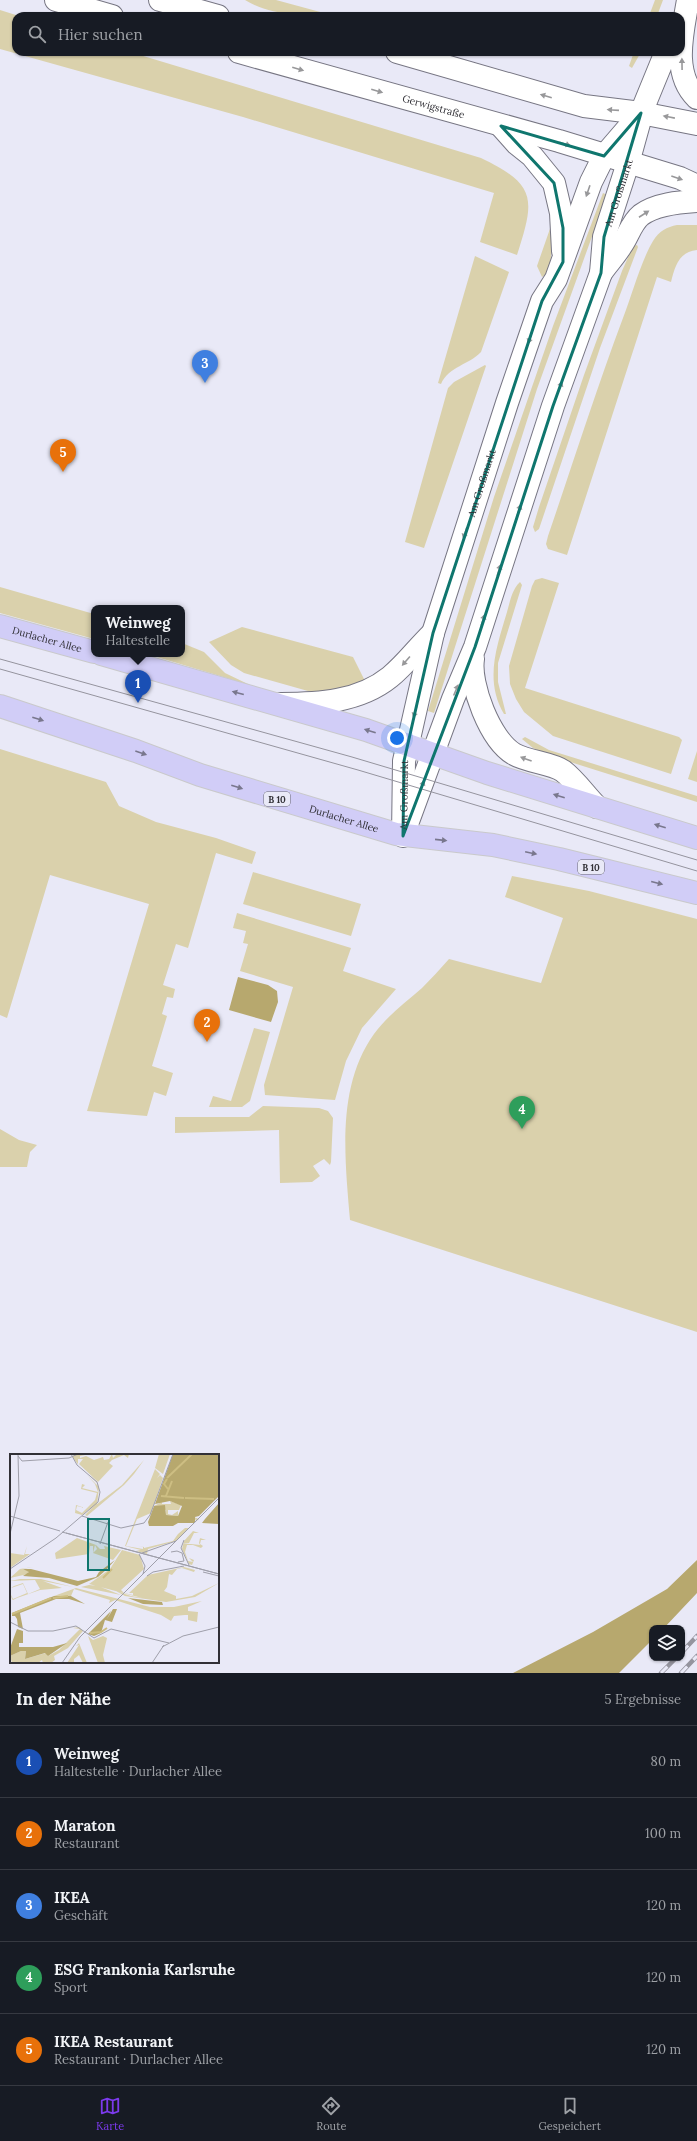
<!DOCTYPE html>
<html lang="de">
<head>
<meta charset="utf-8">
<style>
  :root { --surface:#171b24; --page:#242831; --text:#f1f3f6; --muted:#9ea1a6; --line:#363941; --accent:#7c3aed }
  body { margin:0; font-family:Lora,serif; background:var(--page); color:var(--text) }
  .controls { position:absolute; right:12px; bottom:12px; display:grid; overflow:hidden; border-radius:8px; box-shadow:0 1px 3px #0004 }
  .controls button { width:36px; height:36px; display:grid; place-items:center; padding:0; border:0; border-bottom:1px solid var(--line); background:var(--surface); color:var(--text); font:20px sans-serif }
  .you { position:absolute; left:397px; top:738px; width:14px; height:14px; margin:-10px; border:3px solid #fff; border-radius:50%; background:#1a73e8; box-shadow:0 0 0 6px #1a73e833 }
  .badge { display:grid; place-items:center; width:26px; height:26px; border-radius:50%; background:var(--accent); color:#fff; font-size:13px; font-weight:700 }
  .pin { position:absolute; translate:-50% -33px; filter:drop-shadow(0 1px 2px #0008) }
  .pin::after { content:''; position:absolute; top:21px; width:14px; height:12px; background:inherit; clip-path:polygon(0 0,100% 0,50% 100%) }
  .popup { position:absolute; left:91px; top:605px; width:94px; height:52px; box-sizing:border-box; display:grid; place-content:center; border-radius:8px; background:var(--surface); filter:drop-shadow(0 1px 3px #0005); font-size:13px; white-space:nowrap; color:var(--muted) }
  .popup b { font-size:15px; color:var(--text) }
  .popup::after { content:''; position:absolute; left:50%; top:100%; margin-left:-8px; border:8px solid transparent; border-top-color:var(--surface) }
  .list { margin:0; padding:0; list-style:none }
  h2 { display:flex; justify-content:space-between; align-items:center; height:52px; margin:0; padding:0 16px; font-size:17px }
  h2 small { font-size:13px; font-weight:400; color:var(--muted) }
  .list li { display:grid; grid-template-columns:26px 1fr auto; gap:12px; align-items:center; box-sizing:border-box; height:72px; padding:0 16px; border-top:1px solid var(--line) }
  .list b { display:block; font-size:15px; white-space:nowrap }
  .list p { margin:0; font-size:13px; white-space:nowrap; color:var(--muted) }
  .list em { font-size:13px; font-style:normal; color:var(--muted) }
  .icon { flex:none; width:22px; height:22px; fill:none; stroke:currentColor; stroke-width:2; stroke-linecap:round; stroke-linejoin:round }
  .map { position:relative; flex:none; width:697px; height:1673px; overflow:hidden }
  .search { position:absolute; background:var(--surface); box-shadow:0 1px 3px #0004; left:12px; right:12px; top:12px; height:44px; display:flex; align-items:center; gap:10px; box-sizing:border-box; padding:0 14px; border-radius:12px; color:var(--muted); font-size:15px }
  .sheet { height:412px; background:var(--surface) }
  nav { display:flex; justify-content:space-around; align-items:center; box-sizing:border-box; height:56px; border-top:1px solid var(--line); background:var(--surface); font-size:11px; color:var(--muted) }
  nav a { display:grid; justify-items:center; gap:2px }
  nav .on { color:var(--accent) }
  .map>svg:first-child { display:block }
  .green { fill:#dad1ac }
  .forest { fill:#b7a86e }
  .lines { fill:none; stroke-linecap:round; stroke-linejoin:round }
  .street-casing { stroke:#777683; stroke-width:24 }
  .secondary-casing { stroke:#777683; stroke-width:24 }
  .primary-casing { stroke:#c9c9cb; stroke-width:24 }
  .street { stroke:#fff; stroke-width:22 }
  .secondary { stroke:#fff; stroke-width:22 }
  .primary { stroke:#d1cdf7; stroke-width:22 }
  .tram { stroke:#95949e; stroke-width:1 }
  .rail-casing { stroke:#95949e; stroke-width:4.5 }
  .rail { stroke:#e9e9f7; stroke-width:3; stroke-dasharray:9; stroke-linecap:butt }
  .oneway { fill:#98989a }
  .oneway2 { fill:#79778d }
  .marked { fill:none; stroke:#0f766e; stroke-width:3; stroke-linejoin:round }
  .labels { text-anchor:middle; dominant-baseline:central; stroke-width:3.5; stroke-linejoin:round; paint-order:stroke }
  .shield { fill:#e9e9f7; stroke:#686870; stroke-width:1 }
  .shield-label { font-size:9px; font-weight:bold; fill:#313036 }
  .street-label { font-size:10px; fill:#313036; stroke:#e9e9f7 }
  .inset-river { fill:none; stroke:#cdbe83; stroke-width:2 }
  .inset-road { fill:none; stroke:#9f9faa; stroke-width:1 }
  .view { fill:#0f766e; fill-opacity:0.15; stroke:#0f766e; stroke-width:2 }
  .inset-edge { fill:none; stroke:#313036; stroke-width:2 }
</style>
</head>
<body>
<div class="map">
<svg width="697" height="1673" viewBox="0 0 697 1673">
  <rect width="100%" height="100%" fill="#e9e9f7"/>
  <path class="green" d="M245,0H276L335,16C306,16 271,16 245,0Z
    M655,0H663L657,16H649Z
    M0,10L19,16H16V52H130L481,158C537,185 535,199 517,255L480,242L494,193L243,117L0,49Z
    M634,52H641L632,68L629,66Z
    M603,193L607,195L537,389L434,713L428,711L494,497L553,326Z
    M552,223C552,234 554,272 542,277L537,266Z
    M677,225H697V250C679,252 675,266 671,282L657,277L567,555L548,549L546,544L548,536C573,463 596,390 623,318C632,295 641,261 653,241C659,231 667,227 677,225Z
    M637,245L638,247L600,348L539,529L535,532L533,527L539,507L584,375L622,271L633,246Z
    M475,256L509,272L481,352C469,365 449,366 441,384L438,383Z
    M485,365L486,366L424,548L405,542L448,388L454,382Z
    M542,578L559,583L525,688L679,737L682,740L671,774L553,736L524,712L516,699L510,684L509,666L532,586L535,580Z
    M520,582L522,585L498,663V682L506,714H504C484,680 497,646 507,612C510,602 512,589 520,582Z
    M0,587L94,614V639L0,613Z
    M242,627L353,657L365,681L347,688L315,693L244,673L231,665L209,642Z
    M182,643L204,652L225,673L250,685L147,654H182Z
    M525,737L549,750L697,796V802L548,755L533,748L522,739Z
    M0,749L106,782L119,806L156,822L216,838L256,852L252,864L216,853L188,948L176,944L163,985L175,989L173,998L167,997L162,1014L167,1016L152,1066L173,1073L166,1096L154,1092L147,1116L87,1111L149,904L50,875L7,1018L0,1015Z
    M697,751V782L688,779Z
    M253,872L361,904L351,936L243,904Z
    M512,876L589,891L697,919V1332L350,1220C345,1159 336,1087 374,1034C387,1016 405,1003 422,988C431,979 440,969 449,959L541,983L563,918L505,897Z
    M237,913L351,948L343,971L396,989L362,1028L346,1061L335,1100L265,1095L264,1085L293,987L240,971L248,944L243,943L246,931L233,928Z
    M254,1028L270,1032L250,1101L242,1107H209L213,1096L231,1101Z
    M263,1106L319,1108L328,1111L333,1118L331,1162L330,1165L324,1159L313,1166L320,1176L312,1182L280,1183L279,1130L175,1133V1117H249Z
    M0,1129L19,1140L37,1145L30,1152L27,1167H0Z"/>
  <path class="forest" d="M238,977L268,985L277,991L278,1002L271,1022L229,1010Z
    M697,1560V1593L664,1628H652V1640L619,1673H513L593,1632L667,1589Z"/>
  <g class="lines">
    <defs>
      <path id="street" d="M688,0C683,31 671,73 697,98
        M641,113L666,52"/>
      <g id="secondary">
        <path d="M56,0L112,16"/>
        <path d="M160,0L218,16"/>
        <path id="s1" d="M239,52L559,141L680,178L697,186"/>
        <path d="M397,52L584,106L641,113L697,124"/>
        <path d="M501,126L517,144L532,156L554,183L561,213L563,251"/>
        <path d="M601,273C607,264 615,256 621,246C628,237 631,223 641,215C656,204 679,202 697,201"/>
        <path d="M473,659C469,684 490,740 514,754C528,762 552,763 563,771C575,780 586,796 597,807"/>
        <path d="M281,704C318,704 359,702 390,677C406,664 418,647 433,633"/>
        <path id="s2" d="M407,824L453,699L475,647L553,406L601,273L604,237L628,163L641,116"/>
        <path id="s3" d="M403,836L404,761L433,633L507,403L542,301L556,279L591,182L604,156L641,113"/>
      </g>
      <g id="primary">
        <path id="s4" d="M0,626L94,652"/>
        <path d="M101,654L366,730L487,773L697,838"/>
        <path id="s5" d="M0,706L136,751L200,775L396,834L493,845L559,859L697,893"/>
      </g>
    </defs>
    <use href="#street" class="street-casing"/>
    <use href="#secondary" class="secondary-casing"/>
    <use href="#primary" class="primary-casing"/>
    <use href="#street" class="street"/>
    <use href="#secondary" class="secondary"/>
    <use href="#primary" class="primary"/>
    <path class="tram" d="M0,659L352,757L697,860
      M0,669L358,770L697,871"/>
    <defs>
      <path id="rail" d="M682,1652L697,1636
        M661,1673L676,1658
        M681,1673L697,1656"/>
    </defs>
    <use href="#rail" class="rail-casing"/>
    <use href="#rail" class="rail"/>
  </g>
  <defs><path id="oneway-solid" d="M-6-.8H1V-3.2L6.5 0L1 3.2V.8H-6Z"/></defs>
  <g class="oneway">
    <use href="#oneway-solid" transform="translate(682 64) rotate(-91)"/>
    <use href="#oneway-solid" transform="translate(298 69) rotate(16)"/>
    <use href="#oneway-solid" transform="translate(377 91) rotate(16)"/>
    <use href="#oneway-solid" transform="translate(546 96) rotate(-164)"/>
    <use href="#oneway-solid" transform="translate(613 110) rotate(-176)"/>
    <use href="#oneway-solid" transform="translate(669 117) rotate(-169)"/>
    <use href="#oneway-solid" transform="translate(565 144) rotate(18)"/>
    <use href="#oneway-solid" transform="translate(677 178) rotate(19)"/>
    <use href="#oneway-solid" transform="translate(588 191) rotate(109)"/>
    <use href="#oneway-solid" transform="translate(644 214) rotate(-33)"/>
    <use href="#oneway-solid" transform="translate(530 338) rotate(109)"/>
    <use href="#oneway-solid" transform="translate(560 387) rotate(-70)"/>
    <use href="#oneway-solid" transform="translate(519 510) rotate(-72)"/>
    <use href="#oneway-solid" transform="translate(465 533) rotate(108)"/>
    <use href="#oneway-solid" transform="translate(499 570) rotate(-72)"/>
    <use href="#oneway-solid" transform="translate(483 620) rotate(-72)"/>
    <use href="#oneway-solid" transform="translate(406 661) rotate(131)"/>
    <use href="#oneway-solid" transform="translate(456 690) rotate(-67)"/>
    <use href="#oneway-solid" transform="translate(415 712) rotate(107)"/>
    <use href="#oneway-solid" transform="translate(526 759) rotate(-160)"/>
    <use href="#oneway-solid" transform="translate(422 786) rotate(-69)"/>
  </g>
  <g class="oneway2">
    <use href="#oneway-solid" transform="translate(238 693) rotate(-165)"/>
    <use href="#oneway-solid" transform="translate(38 719) rotate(18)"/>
    <use href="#oneway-solid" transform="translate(370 731) rotate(-162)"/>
    <use href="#oneway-solid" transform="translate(141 753) rotate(19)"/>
    <use href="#oneway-solid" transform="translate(237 787) rotate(17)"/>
    <use href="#oneway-solid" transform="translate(559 796) rotate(-163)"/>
    <use href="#oneway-solid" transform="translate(660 826) rotate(-163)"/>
    <use href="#oneway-solid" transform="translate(441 840) rotate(6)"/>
    <use href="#oneway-solid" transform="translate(531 853) rotate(12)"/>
    <use href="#oneway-solid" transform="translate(657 883) rotate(14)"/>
  </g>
  <path class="marked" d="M641,113L604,237L601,273L553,406L475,647L403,836L404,761L433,633L542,301L563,262V228L554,183L501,126L604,156Z"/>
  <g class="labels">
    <g class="shield">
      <rect x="264" y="792" width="26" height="14" rx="3"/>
      <rect x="578" y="860" width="26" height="14" rx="3"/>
    </g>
    <g class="shield-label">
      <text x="277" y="799">B 10</text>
      <text x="591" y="867">B 10</text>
    </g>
    <g class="street-label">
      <text stroke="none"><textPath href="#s1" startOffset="202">Gerwigstraße</textPath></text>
      <text stroke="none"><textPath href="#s2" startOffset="667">Am Großmarkt</textPath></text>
      <text stroke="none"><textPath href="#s3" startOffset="364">Am Großmarkt</textPath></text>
      <text stroke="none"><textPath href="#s4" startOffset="49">Durlacher Allee</textPath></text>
      <text stroke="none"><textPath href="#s3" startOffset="41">Am Großmarkt</textPath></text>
      <text stroke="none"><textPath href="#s5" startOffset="362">Durlacher Allee</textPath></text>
    </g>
  </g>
  <g transform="translate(10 1454)">
    <rect width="209" height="209" fill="#e9e9f7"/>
    <path d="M67,0H74L75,1L70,2V4L76,2L84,6L93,3L94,6L99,5L102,0L103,4L107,0H119L118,4L114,1L102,6L99,9L103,12L88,28L69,10L73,5H68V10L73,15L66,8L62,2ZM149,0H160L153,20L145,14ZM134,6L124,20L114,31L77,62L75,61L85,51L74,61L82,53L72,61L65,59L66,51L75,54L67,52L66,56L72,59L85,46L87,39L71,35L72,30L75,31L72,34L88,38L85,30L77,21L88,32L87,29L78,20L84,25L88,30L89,34L87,50L112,31ZM145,15L150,20L147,24L150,21L153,24L141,59L127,65L116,92L133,95V93L128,92L134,93V94L163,87L168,80L175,74H179L186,67L184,63L189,65L179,74L166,87L138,95L137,100L126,97L147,92L131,96L115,92ZM160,47L171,51L169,56H158V60L162,61L168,57V62L156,61V56L144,52L152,48V50H161ZM183,77L189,79H184L179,89L173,90H181L190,91L189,89L191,79L190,84L196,86H191L190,90L193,92L191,94L183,91L182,96L183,91H177L175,98L178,107L183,108L179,104L184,106L182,111L179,110L172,95L174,87ZM67,84L86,91L90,95H95L94,92L111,96L103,106L83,99L87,95L85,91L83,99V92H80L79,100L46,105L45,99ZM17,92L15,100H20L0,114V99L14,101ZM112,96L130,101L134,115L111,136L114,139L123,141V139H119L138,121L174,113L185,116L184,118L172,114L167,115L162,121L159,120L157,133L154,137L166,142V145L182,142L209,129L185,143L156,148L115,142L106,137L121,142L132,144L79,130L100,115ZM23,113L13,115L19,117L18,120L0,124L10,115ZM10,125H31L63,133L33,127L52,134L30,136L7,144L3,146L2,145L0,139L3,145L17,139L13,130L1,134L4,132L13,129L18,140L30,135L25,126L0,127ZM79,131L88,132L111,141L71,133ZM66,134L140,153H164L192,147L178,153V157L188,158L187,168L178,166V161H175L164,162L161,167L151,161L105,146L99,149L100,146L64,135L61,142H44ZM69,173L73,177L58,194L44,202L45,206L41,209H33L32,206L28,209H2L0,202L11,197H16L15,205L36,199L38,202L49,196L70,175L63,174ZM77,181L69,189L77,209H73L69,201L64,205V209H57L69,191L66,192ZM78,182L83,186L93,182L97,184L93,201L95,209H88Z" fill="#dad1ac"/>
    <path d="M163,0H209V42L189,62L185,63V69H168L163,72H139L138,68L144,52L155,51L156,61L168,62L172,52L160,47L145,50ZM209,49V70L192,69L195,65ZM105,106L96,116L88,123L67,132L39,124L13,122L19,118L13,115H21L68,127L86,123L89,118ZM44,142H61L75,150L59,145H46L10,159L13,175L8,173L7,165L5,162H2V159ZM118,144L152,148L153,151L133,150ZM103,155H107L102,168L95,166L91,179L84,182L78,180L101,157L97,165ZM7,175L13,177V189H9V193H43L57,189L38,202L35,199L15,205L16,197H11L0,202V194Z" fill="#b7a86e"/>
    <path class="inset-river" d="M157,24L182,0M157,25L154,30L158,35M151,42L174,44M156,42L162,27M175,44L204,45M93,124L102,115M43,144L58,142M2,160L41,144M80,179L91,178L97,174"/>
    <path class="inset-road" d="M8,2L12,7L59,4L68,0M0,62L50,77M72,62L111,74L134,69L140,61L163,0M52,78L209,120M56,79L209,120M0,80L9,42L8,0M174,86L171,94L179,111M90,90L98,68M161,98L167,97L172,99L174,107L168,108M132,99L166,87M129,100L135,112L133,120M0,115L46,84L88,48L90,38L87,28L67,11L61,0M193,118L209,122M137,122L143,118L174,112M0,153V168M0,168L18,177H43L66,172L84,184L101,175L159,189M152,193L173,182L209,173M52,209L70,183L209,44M142,209L154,191"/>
    <path class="view" d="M78,65H99V116H78Z"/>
    <rect width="209" height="209" class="inset-edge"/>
  </g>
</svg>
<div class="controls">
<button><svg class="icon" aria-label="layers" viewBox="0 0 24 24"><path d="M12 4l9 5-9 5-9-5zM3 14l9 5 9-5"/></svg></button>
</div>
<div class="you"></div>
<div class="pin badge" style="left:138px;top:703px;background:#1a4fb4">1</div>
<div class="popup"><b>Weinweg</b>Haltestelle</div>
<div class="pin badge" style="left:207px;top:1042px;background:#e8710a">2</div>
<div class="pin badge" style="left:205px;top:383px;background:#3f7fe0">3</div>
<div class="pin badge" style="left:522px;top:1129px;background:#2e9e5b">4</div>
<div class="pin badge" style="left:63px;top:472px;background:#e8710a">5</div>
<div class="search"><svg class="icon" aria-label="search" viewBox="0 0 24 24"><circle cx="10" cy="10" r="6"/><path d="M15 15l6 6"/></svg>Hier suchen</div>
</div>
<section class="sheet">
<h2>In der Nähe<small>5 Ergebnisse</small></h2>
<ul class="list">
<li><span class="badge" style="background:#1a4fb4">1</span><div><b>Weinweg</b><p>Haltestelle · Durlacher Allee</p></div><em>80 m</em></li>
<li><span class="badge" style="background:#e8710a">2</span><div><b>Maraton</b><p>Restaurant</p></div><em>100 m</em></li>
<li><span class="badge" style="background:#3f7fe0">3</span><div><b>IKEA</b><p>Geschäft</p></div><em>120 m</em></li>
<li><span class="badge" style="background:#2e9e5b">4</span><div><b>ESG Frankonia Karlsruhe</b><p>Sport</p></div><em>120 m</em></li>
<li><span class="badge" style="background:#e8710a">5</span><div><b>IKEA Restaurant</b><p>Restaurant · Durlacher Allee</p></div><em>120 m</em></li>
</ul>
</section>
<nav>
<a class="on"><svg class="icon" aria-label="map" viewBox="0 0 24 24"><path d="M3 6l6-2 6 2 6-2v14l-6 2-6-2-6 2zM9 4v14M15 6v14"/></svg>Karte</a>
<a><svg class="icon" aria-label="directions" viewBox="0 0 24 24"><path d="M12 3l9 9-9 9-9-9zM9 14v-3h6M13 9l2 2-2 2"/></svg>Route</a>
<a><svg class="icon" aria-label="saved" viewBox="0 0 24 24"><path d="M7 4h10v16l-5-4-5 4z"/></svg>Gespeichert</a>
</nav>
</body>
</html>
